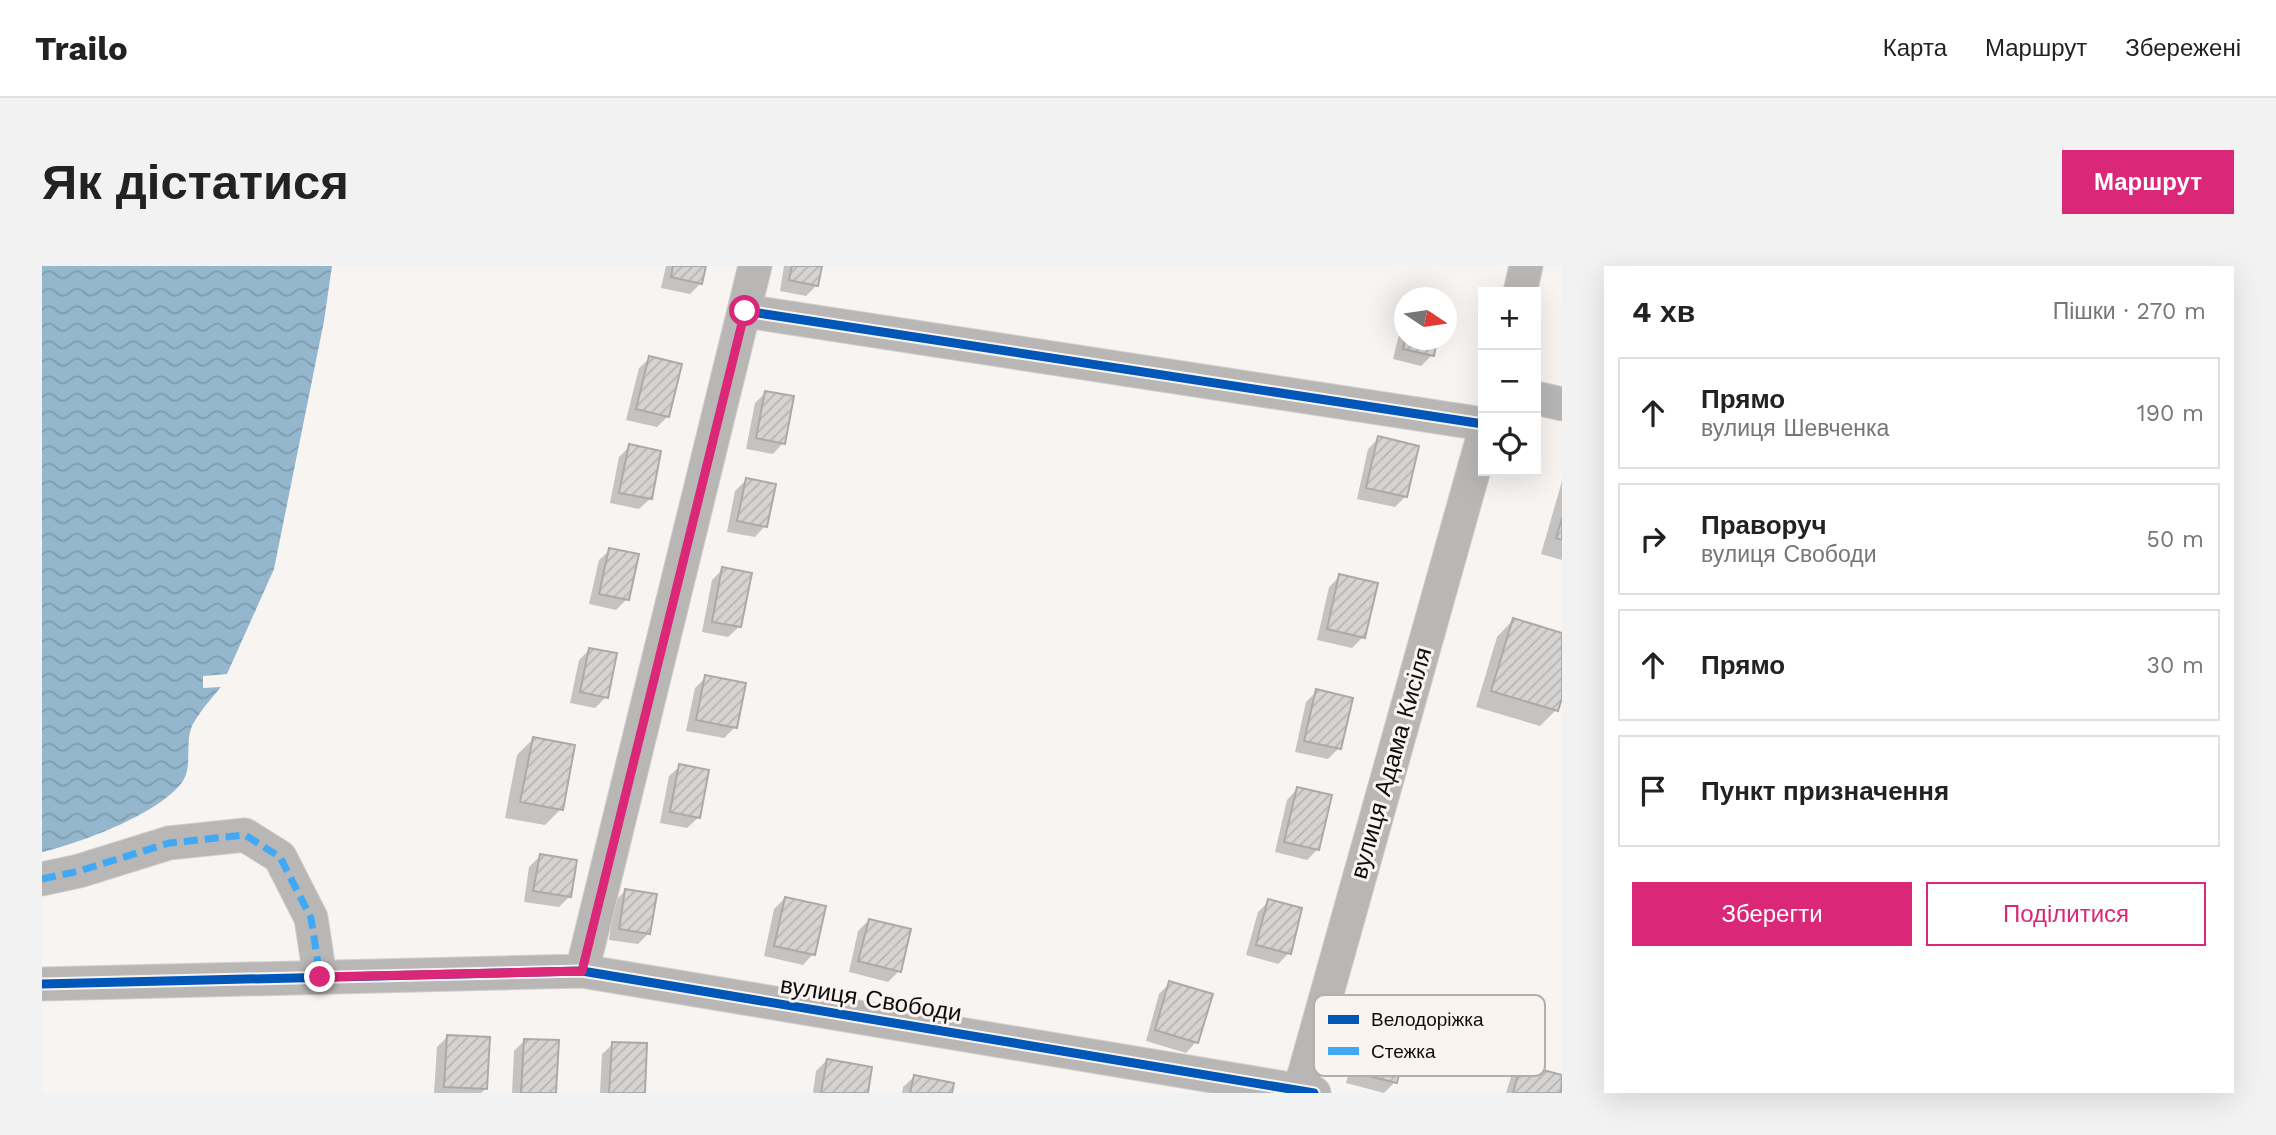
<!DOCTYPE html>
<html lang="uk">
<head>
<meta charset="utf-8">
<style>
  :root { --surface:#fff; --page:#f2f2f2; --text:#222; --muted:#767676; --line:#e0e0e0; --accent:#db2777 }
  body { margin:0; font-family:"Work Sans",sans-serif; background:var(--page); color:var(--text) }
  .controls { position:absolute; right:21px; top:21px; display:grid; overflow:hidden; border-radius:0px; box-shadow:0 7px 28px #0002 }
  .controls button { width:63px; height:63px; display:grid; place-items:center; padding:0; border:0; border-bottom:2px solid var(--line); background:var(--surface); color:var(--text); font:35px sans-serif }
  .compass { position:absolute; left:1352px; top:21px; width:63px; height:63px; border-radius:50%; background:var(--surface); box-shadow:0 7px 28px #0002; rotate:103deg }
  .stop { position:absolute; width:21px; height:21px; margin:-16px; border:5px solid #db2777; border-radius:50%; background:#fff }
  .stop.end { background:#db2777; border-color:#fff; box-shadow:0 2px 7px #0008 }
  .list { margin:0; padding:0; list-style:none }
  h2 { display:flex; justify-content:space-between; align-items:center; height:91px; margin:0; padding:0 28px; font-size:30px }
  h2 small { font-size:23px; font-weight:400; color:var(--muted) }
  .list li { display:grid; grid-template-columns:46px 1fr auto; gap:21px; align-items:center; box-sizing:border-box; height:112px; margin:0 14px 14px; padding:0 14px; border:2px solid var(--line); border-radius:0px }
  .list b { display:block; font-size:26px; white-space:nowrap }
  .list p { margin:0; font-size:23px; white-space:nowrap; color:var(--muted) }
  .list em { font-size:23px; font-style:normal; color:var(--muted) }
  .actions { display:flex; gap:14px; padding:21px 28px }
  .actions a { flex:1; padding:16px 0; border:2px solid var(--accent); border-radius:0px; text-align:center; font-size:24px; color:var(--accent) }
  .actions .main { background:var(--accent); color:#fff }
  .icon { flex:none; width:38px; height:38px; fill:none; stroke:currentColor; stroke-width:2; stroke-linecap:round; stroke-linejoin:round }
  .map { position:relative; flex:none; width:1520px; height:827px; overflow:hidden; border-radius:0px }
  header { display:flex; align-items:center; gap:42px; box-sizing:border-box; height:98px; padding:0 35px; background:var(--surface); border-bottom:2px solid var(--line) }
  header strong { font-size:33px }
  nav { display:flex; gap:38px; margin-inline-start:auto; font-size:24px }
  .intro { display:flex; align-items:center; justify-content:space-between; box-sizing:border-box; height:168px; padding:0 42px }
  h1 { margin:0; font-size:49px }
  .button { padding:18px 32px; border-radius:0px; background:var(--accent); color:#fff; font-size:24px; font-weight:700 }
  main { display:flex; gap:42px; padding:0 42px }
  aside { flex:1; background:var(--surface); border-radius:0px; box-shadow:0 7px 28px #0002 }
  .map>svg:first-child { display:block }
  .water { fill:url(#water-waves) }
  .shadow { fill:#0003 }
  .building { fill:url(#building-hatch); stroke:#acaaa9; stroke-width:2 }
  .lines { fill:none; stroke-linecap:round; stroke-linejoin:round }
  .minor-casing { stroke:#d1cfce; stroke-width:35 }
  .minor { stroke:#b8b7b6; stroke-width:33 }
  .quiet { stroke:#3fa9f5; stroke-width:7; stroke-dasharray:14 7; stroke-linecap:butt }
  .cycleway-casing { stroke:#f9f4f0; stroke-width:13 }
  .cycleway { stroke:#0057b8; stroke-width:9 }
  .route { stroke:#db2777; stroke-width:9 }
  .labels { text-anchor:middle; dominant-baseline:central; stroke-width:6; stroke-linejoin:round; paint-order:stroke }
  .street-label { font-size:24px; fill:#0f0d0c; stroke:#f9f4f0 }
  .key { fill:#f9f4f0; stroke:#b3afac; stroke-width:2 }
  .key-label { font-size:19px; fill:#0f0d0c }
</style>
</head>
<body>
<header>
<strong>Trailo</strong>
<nav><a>Карта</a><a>Маршрут</a><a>Збережені</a></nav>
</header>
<div class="intro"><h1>Як дістатися</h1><a class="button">Маршрут</a></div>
<main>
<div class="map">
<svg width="1520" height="827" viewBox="0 0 1520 827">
  <defs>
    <pattern id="water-waves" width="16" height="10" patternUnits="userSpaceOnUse" patternTransform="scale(1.75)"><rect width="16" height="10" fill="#94b7cd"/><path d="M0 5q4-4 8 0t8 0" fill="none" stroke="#7e9caf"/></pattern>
    <pattern id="building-hatch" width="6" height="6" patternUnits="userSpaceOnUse" patternTransform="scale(1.75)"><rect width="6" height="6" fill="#d6d4d2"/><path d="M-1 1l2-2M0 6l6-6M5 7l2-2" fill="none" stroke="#b6b5b3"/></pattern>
  </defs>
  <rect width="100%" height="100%" fill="#f7f4f2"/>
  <path class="water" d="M0,0H290L282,55L232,303L185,408L161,410V422L179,421C169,433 157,446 150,460C143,476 150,499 142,513C123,546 36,578 0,586Z"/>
  <path class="shadow" d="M624,0H662L659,17L648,28L619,22Z
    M742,0H778L775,19L764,30L738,25Z
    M1363,44V74H1394L1390,89L1379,100L1351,93Z
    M608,92L625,151L615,161L584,154L597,102Z
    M724,126L741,177L731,188L704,183L713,137Z
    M1337,172L1363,231L1353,241L1315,233L1326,183Z
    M588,180L608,233L597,243L568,237L577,191Z
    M704,214L723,260L713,271L685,266L693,225Z
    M1520,215V294L1499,288Z
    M568,284L585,333L574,344L547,338L557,294Z
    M681,303L697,361L686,371L660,366L670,314Z
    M1298,310L1321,371L1310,382L1275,374L1287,321Z
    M1471,354L1520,369V425L1514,444L1498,460L1434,441L1455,371Z
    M547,384L564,431L553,442L528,437L537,394Z
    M664,411L693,461L682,472L644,465L653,422Z
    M1275,425L1297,482L1286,493L1253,486L1264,436Z
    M491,473L519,543L503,559L463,552L475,489Z
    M638,500L656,552L645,562L618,557L627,510Z
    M1255,523L1276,583L1265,594L1233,586L1245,534Z
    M498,590L527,631L517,641L482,636L487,601Z
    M583,625L607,667L596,678L567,674L572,636Z
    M743,632L771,688L761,699L722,690L732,643Z
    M1227,635L1247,687L1236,698L1204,689L1216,646Z
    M827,654L857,705L846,716L807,706L816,665Z
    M1128,717L1154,776L1144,787L1104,775L1117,728Z
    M1327,758L1353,816L1342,827L1304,817L1316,769Z
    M405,771L444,822L439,827H392L395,781Z
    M483,774L513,827H470L472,785Z
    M571,778L601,827H558L560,788Z
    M785,794L824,827H771L774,805Z
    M1479,800L1520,811L1517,827H1464L1469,811Z
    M872,811L909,827H860L861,821Z"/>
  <path class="building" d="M631,0H664L660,18L629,11Z
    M750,0H780L776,20L747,14Z
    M1374,27L1394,32H1373Z
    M1363,74H1395L1392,90L1361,83Z
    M607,90L640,98L627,151L594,143Z
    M723,125L752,130L743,178L714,172Z
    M1336,170L1377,180L1365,231L1324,222Z
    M587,178L619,185L610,233L577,227Z
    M704,212L734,218L725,261L695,255Z
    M1520,252V274L1514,272Z
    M567,282L597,288L587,334L557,328Z
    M680,301L710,307L699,361L670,356Z
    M1297,308L1336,317L1323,372L1285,363Z
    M1471,352L1520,367V432L1516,445L1449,425Z
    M547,382L575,387L566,432L538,426Z
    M663,409L704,417L695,462L654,454Z
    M1274,423L1311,432L1299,483L1262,475Z
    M491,471L533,479L521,544L478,536Z
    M637,498L667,504L658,552L628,546Z
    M1255,521L1290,529L1277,584L1242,576Z
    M498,588L535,594L529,631L491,625Z
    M583,623L615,628L608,668L577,663Z
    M743,631L784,640L773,689L732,680Z
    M1226,633L1260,642L1249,688L1214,679Z
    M827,653L869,663L859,706L816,695Z
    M1127,715L1171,728L1156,777L1113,764Z
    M1327,756L1367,766L1355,817L1314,807Z
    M405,769L448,771L445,823L402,821Z
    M482,773L517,774L514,827H479Z
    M570,776L605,777L603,827H567Z
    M785,793L830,801L826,827H779Z
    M1479,798L1520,809L1519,827H1471Z
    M872,809L912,817L910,827H868Z"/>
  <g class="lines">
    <defs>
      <path id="minor" d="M1478,26L1484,0
        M703,45L1441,158
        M1494,132L1520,138
        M0,613L37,605L127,577L203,569L238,591L269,652L278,711
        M540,705L713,0
        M0,718L540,705L1272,827
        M1257,827L1441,171"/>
    </defs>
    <use href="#minor" class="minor-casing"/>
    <use href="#minor" class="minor"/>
    <path class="quiet" d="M0,613L37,605L127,577L203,569L238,591L269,652L278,711"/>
    <defs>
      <path id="cycleway" d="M703,45L1441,158
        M0,718L540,705L1272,827"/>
    </defs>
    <use href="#cycleway" class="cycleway-casing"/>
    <use href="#cycleway" class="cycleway"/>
  </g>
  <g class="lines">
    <path class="route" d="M278,711L540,705L703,45"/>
  </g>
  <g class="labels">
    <g class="street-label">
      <text transform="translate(1349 497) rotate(-74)">вулиця Адама Кисіля</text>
      <text transform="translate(829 733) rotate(9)">вулиця Свободи</text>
    </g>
  </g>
  <rect x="1272" y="729" width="231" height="81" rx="10" class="key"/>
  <rect x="1286" y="749" width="31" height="9" fill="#0057b8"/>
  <rect x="1286" y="781" width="31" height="8" fill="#3fa9f5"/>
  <g class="key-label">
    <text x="1329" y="760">Велодоріжка</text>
    <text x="1329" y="792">Стежка</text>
  </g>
</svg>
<div class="controls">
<button>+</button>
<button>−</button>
<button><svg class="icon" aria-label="locate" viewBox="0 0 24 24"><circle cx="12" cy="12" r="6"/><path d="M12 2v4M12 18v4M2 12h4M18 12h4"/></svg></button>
</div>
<svg class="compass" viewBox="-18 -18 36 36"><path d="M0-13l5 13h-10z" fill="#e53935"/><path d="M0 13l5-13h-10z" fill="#767676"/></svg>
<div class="stop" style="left:703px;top:45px"></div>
<div class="stop end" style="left:278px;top:711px"></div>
</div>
<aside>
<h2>4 хв<small>Пішки · 270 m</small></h2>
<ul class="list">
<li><svg class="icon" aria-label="ahead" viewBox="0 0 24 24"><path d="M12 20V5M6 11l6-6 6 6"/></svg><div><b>Прямо</b><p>вулиця Шевченка</p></div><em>190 m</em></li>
<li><svg class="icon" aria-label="right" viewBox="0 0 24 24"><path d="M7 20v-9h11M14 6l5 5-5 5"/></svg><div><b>Праворуч</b><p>вулиця Свободи</p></div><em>50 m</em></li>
<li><svg class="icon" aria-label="ahead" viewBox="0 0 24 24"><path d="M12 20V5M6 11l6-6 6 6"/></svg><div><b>Прямо</b></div><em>30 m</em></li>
<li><svg class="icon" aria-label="arrive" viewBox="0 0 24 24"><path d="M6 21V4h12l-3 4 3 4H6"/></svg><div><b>Пункт призначення</b></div></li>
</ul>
<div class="actions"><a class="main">Зберегти</a><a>Поділитися</a></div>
</aside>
</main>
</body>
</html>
